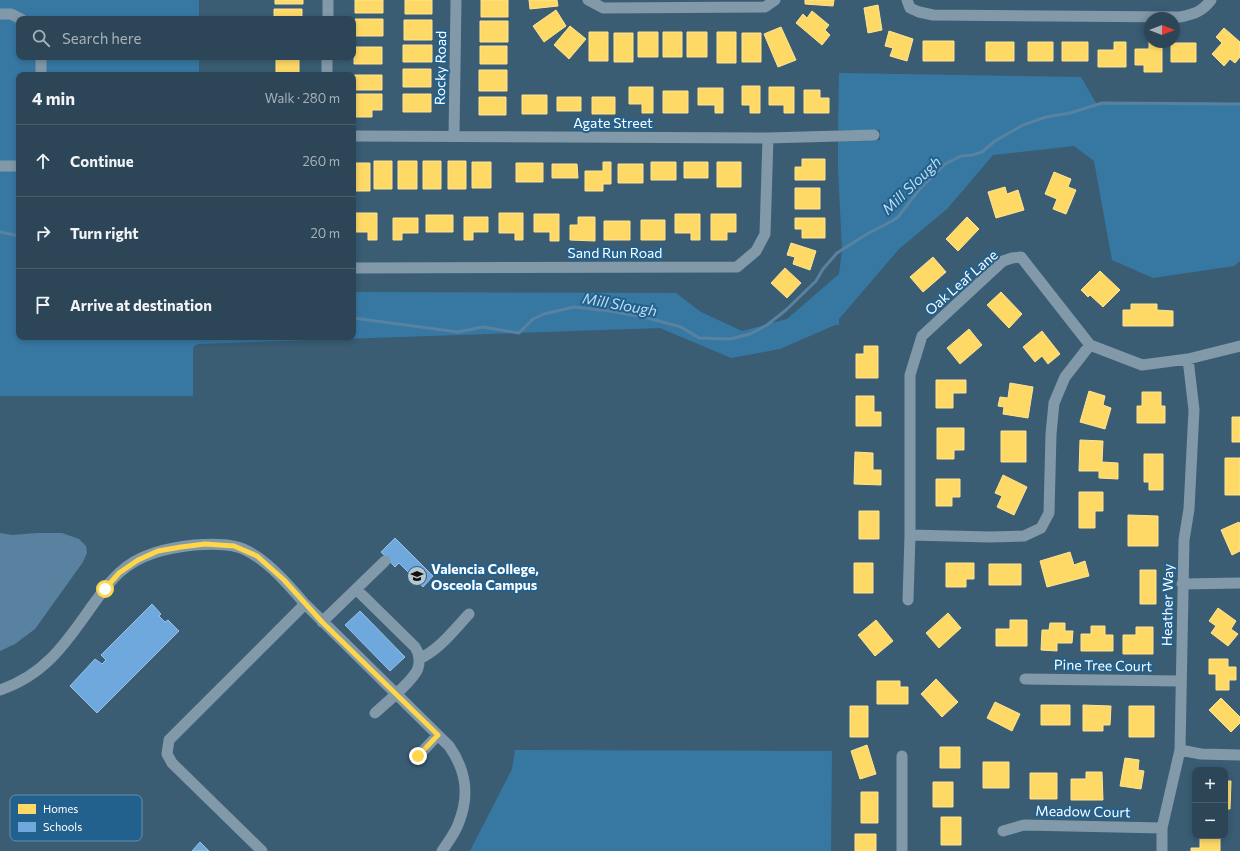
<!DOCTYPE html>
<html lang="en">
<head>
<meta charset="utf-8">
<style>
  :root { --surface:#2c4657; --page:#344d5d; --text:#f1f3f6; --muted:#a6b1ba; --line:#485e6d }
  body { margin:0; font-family:Commissioner,sans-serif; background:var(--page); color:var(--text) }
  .controls { position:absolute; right:12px; bottom:12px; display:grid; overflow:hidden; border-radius:8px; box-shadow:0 2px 6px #0003 }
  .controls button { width:36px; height:36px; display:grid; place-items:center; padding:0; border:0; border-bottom:1px solid var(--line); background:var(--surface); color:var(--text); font:20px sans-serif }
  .compass { position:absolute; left:1144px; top:12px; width:36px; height:36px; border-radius:50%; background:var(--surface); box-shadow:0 2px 6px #0003; rotate:90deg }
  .stop { position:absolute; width:12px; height:12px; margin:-9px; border:3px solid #ffd54a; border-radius:50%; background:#fff }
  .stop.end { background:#ffd54a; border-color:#fff; box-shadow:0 1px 4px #0008 }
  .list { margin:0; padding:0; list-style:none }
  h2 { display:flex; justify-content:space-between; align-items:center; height:52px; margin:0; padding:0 16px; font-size:17px }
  h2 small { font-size:13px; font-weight:400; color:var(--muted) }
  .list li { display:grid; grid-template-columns:26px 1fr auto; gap:12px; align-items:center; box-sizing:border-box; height:72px; padding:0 16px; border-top:1px solid var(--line) }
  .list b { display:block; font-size:15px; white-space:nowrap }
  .list em { font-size:13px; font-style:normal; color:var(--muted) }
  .icon { flex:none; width:22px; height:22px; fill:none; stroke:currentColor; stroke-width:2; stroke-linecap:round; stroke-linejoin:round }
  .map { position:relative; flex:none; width:1240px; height:851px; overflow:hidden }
  .search { position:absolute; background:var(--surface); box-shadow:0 2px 6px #0003; left:16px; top:16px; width:340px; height:44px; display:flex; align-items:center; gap:10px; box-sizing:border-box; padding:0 14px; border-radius:8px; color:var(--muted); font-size:15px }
  .panel { position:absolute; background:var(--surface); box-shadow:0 2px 6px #0003; left:16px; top:72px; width:340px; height:268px; border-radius:8px }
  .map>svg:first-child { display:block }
  .green { fill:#3778a3 }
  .water { fill:#5882a0 }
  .homes { fill:#ffd966; stroke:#ffe494 }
  .schools { fill:#6fa8dc; stroke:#9ac2e6 }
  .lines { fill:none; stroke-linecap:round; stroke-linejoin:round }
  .stream { stroke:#5882a0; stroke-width:3 }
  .minor { stroke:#8199a8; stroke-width:11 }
  .route { stroke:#ffd54a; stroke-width:5 }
  .labels { text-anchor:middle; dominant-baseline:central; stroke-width:4; stroke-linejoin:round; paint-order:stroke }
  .street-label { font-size:14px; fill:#fff; stroke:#22618d }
  .poi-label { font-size:14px; font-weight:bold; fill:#fff; stroke:#22618d; text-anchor:start }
  .water-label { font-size:15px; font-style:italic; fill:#bdddf2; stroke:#22618d }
  .key { fill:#22618d; stroke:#6490af; stroke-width:1 }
  .key-label { font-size:11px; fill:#fff }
</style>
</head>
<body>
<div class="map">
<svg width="1240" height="851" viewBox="0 0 1240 851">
  <rect width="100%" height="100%" fill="#3a5d74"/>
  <path class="green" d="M0,0H199V19H19V57H199V75H19V337H353V292L676,293L701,312L742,331L787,319L839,274L842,250L838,168V169V141L880,140V130H838L839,73L1081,77L1096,103L1240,105V261L1234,266L1153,278L1112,260L1094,161L1074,146L993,155L947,209L899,249L839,319V325H835L780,349L731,358L660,328L198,344L194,346L193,349V396H0Z
    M515,750L832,751L831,851H470L512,769Z"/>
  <path class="water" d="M0,533L12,535L37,533H62L79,539L86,546L87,553L83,562L35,629L15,644L0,651Z"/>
  <path class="homes" d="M275,0H303V4H275Z
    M355,0H383V13H355Z
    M405,0H432V14H405Z
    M481,0H508V17H481Z
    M529,0H557L558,6L530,9Z
    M805,0H834L833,6L805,4Z
    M878,5L882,30L868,33L864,8Z
    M274,9H302V19H274Z
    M556,10L566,26L544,42L533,26Z
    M812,11L829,25L825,30L830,35L822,45L796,23L803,14L807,18Z
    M355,19H383V36H355Z
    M404,20H432V40H404Z
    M480,21H508V42H480Z
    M570,26L586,39L569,59L554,45Z
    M781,27L796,60L778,67L764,34Z
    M1224,28L1240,42V57L1235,63L1230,59L1224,66L1212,54L1222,43L1216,37Z
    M889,31L913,39L907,61L890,56L893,48L885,46Z
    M589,32H608V61H589Z
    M638,32H658V57H638Z
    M663,32H682V57H663Z
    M687,32H707V57H687Z
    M717,32H736V63H717Z
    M614,33H633V62H614Z
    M742,33H761V62H742Z
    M923,41H954V61H923Z
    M1149,41L1150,42H1162V72H1144V65H1135V49H1149Z
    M986,42H1014V61H986Z
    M1028,42H1053V61H1028Z
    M1062,42H1088V61H1062Z
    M1114,42H1126V67H1098V50H1114Z
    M1171,43H1196V62H1171Z
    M403,45H432V62H403Z
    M480,46H507V64H480Z
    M354,47H382V64H354Z
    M276,58H299V75H276Z
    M403,69H431V87H403Z
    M479,70H507V91H479Z
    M354,75H382V90H354Z
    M742,86H760V113H750V105H742Z
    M629,87H653V113H642V104H629Z
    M769,87H794V113H784V105H769Z
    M698,88H723V113H715V105H698Z
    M804,90H820V98H829V113H804Z
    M663,91H688V113H663Z
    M353,94H382V110H372V117H353Z
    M403,94H431V112H403Z
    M522,95H547V114H522Z
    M479,97H506V115H479Z
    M557,97H581V111H557Z
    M592,97H615V114H592Z
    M802,159H825V180H795V167H802Z
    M374,161H392V189H374Z
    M398,161H417V189H398Z
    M423,161H441V189H423Z
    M448,161H466V189H448Z
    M472,162H491V188H472Z
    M603,162H611V184H603V191H585V171H603Z
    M651,162H676V180H651Z
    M684,162H708V178H684Z
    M717,162H741V187H717Z
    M353,163H370V191H353Z
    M516,163H543V182H516Z
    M552,164H577L578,178H552Z
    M618,164H643V183H618Z
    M1054,172L1071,179L1068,187L1076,190L1066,214L1053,209L1057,199L1045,194Z
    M1005,187L1007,194L1018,190L1024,210L996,218L988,192Z
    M795,188H820V209H795Z
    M353,213H377V240H368V232H353Z
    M499,213H523V240H515V233H499Z
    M534,214H559V241H550V232H534Z
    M675,214H700V240H691V233H675Z
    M711,214H736V232H727V240H711Z
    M426,215H453V232H426Z
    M464,217H488V232H473V240H464Z
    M578,217H595V241L570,240V225H578Z
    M967,217L979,229L958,251L946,239Z
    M393,218H418V233H402V240H393Z
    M795,218H825V238H802V229H795Z
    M641,220H665V240H641Z
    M604,221H630V240H604Z
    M791,243L816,251L810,270L793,264L795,257L787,255Z
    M933,257L946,272L923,292L910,277Z
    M785,268L801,283L787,298L771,283Z
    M1100,271L1120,290L1103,307L1090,295L1088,297L1081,290Z
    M1001,292L1022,314L1009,328L987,305Z
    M1131,304H1157V310L1173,311V326H1123V310H1131Z
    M969,329L982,345L960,364L947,348Z
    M1042,331L1060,354L1048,364L1042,356L1035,362L1023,347Z
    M864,346H878V378H856V354H864Z
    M936,380H966V393H953V408H936Z
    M1010,383L1033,387L1028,418L1003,414L1004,407L998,406L1000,397L1008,398Z
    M1089,391L1105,396L1103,405L1111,408L1105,429L1080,422Z
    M1142,392H1161V406H1165V423H1137V406H1142Z
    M856,396H874V412H881V426H856Z
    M1232,417H1240V442H1232Z
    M937,428H964V450H954V459H937Z
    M1001,431H1026V462H1001Z
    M1080,440L1103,441L1102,462L1118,463V479L1099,478V471H1079Z
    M855,452L873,453V470H881V485L854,484Z
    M1144,454H1163V490H1149V482H1144Z
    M1225,458H1240V495H1225Z
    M1003,475L1027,487L1014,515L997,507L1002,496L995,493Z
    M936,479H960V497H952V506H936Z
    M1079,492H1103V511H1095V528H1079Z
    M859,511H879V539H859Z
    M1128,515L1158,516V546H1128Z
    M1239,522L1240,525V551L1232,555L1221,530Z
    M1070,552L1074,565L1085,561L1089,576L1047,587L1040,561Z
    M854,563H873V593H854Z
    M946,563H974V579H966V587H946Z
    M989,564H1021V585H989Z
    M1140,570H1156V604H1140Z
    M1218,608L1236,621L1231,629L1238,634L1228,646L1211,633L1216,626L1209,621Z
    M948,613L961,628L939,648L926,633Z
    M876,620L893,641L875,656L858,635Z
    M1010,620H1027V646H996V629H1010Z
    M1050,623H1065V631H1073L1072,643H1057V651L1041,650L1042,630H1049Z
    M1091,626H1105V635H1113V651H1081V634H1091Z
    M1136,627H1153V654H1123V635H1136Z
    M1209,659H1228V667H1236V680H1229V690H1216V674H1209Z
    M936,679L958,702L942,717L921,694Z
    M877,681H900V687H908V704H877Z
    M1221,698L1240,717V723L1231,732L1209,710Z
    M995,702L1020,714L1012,731L987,718Z
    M1041,705H1070V725H1041Z
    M1083,705L1111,706L1110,725H1103V731H1083Z
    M850,706H868V737H850Z
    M1129,706H1154V737H1129Z
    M867,745L876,774L860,779L851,751Z
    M940,747H960V768H940Z
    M1125,758L1139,760L1138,770L1144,771L1141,789L1120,786Z
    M983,762H1009V788H983Z
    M1086,772H1102L1103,800H1071V779H1086Z
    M1030,773H1057V799H1030Z
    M1225,781H1231L1230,809H1225Z
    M933,782H953V807H933Z
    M861,792H878V823H861Z
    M941,817H961V845H941Z
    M855,834H876V851H855Z
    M1200,836H1220V851H1191V848H1200Z"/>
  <path class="schools" d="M395,538L433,576L423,587L399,563L395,567L381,552Z
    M152,604L161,614L159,616L165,622L168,620L179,631L97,713L70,686L95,659L102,664L106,660L101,655Z
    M360,611L405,657L390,671L345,625Z
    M200,842L209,851H192Z"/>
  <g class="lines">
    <path class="stream" d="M0,232L19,236
      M353,318L458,332L483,327L519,333L533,319L544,314L574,307L610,311L648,318L681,327L699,338L730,339L750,334L767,325L786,310L816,281L823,269L837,253L867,234L892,221L898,217L918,191L945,164L961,156L973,155L982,152L995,141L1023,125L1046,117L1070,113L1102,103L1240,104"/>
    <path class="minor" d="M588,0L603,8L765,7L775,0
      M907,0L910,8L919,12L933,15L1180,17C1194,14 1202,12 1211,0
      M0,14H11L21,19
      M328,19V0
      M41,57V75
      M327,75V57
      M353,136L768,138L874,135
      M454,136L456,0
      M0,166H19
      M353,268L737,267L756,251L765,234L768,138
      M910,535L990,537L1024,536L1041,528L1049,513L1051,434L1054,403L1065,377L1090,345
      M1182,584L1240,583
      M356,589L415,647C419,653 420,661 418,668C415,679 385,704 375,713
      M908,600L910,535V375L922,336L1003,261L1012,258L1021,257L1090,345L1142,365L1188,359L1240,346
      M322,622L385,561
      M419,659C440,649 453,631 469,614
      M1025,679L1181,681
      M0,690C45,675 66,643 92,606C100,595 108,583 119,573C139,554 167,548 194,545C206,544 220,543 233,546C259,550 288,584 305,604
      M1180,750L1201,754L1240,755
      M418,756L438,735
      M1003,831L1024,825L1162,828
      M262,851L172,763L167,754L169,740L305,604L449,746C466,770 470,794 459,822C456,832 448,842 442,851
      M902,851V756
      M1162,851V828L1180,750L1184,540L1189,509L1194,410L1188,359"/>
  </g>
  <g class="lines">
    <path class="route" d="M105,589L119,573L138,560L158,551L181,547L205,544L234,546L257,556L284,580L322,622L438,735L418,756"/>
  </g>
  <defs>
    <symbol id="university-disc" viewBox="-11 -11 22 22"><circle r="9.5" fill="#bac6ce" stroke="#22618d"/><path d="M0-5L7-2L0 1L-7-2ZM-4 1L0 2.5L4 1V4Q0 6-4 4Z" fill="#111"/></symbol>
  </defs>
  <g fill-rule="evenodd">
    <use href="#university-disc" x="406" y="565" width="22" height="22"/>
  </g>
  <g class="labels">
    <g class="street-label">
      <text transform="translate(440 68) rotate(-89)">Rocky Road</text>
      <text x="613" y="122">Agate Street</text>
      <text x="615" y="252">Sand Run Road</text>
      <text transform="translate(961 282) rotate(-41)">Oak Leaf Lane</text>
      <text transform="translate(1167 605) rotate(-89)">Heather Way</text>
      <text transform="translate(1103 665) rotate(1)">Pine Tree Court</text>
      <text transform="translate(1083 811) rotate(1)">Meadow Court</text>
    </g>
    <g class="poi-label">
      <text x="431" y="568">Valencia College,<tspan x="431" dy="16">Osceola Campus</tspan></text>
    </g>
    <g class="water-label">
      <text transform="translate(911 185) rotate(-44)">Mill Slough</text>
      <text transform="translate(620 304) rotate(10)">Mill Slough</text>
    </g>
  </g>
  <rect x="10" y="795" width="132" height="46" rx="6" class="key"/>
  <rect x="18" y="804" width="18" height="10" fill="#ffd966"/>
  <rect x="18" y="822" width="18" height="10" fill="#6fa8dc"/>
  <g class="key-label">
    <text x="43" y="813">Homes</text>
    <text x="43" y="831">Schools</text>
  </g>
</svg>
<div class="controls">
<button>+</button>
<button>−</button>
</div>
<svg class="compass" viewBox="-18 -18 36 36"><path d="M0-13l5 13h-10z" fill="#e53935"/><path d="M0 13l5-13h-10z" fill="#a6b1ba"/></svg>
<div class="stop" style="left:105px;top:589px"></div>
<div class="stop end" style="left:418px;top:756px"></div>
<div class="search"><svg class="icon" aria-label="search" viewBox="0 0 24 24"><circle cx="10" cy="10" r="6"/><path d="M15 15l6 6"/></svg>Search here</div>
<section class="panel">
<h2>4 min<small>Walk · 280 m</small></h2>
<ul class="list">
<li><svg class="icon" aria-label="ahead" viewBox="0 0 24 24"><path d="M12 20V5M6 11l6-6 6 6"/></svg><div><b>Continue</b></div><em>260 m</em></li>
<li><svg class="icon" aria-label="right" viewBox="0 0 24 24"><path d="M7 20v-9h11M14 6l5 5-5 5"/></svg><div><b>Turn right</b></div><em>20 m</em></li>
<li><svg class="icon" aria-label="arrive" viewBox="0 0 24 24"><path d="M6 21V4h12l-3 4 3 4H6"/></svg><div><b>Arrive at destination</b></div></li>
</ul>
</section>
</div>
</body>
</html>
